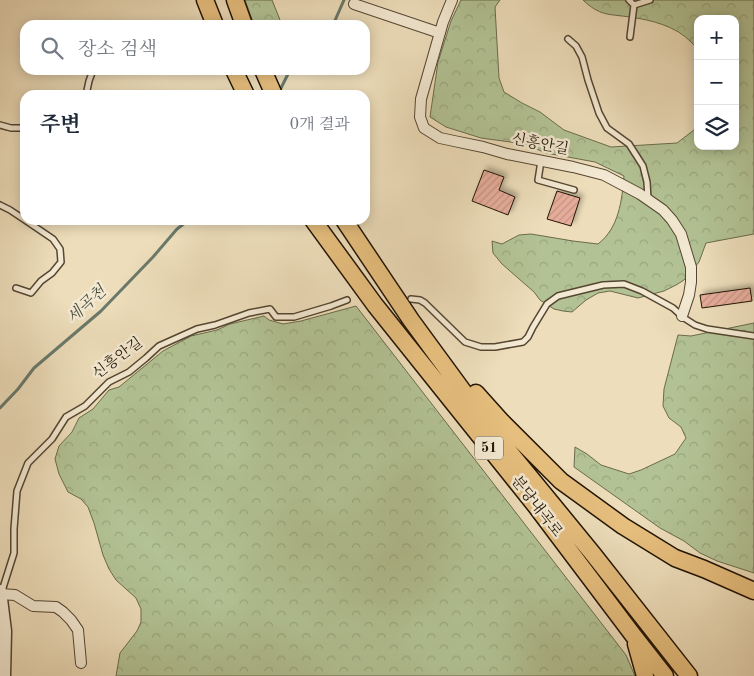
<!DOCTYPE html>
<html lang="ko">
<head>
<meta charset="utf-8">
<style>
  :root { --surface:#fff; --page:#f2f2f3; --text:#1f2937; --muted:#747a83; --line:#e0e1e3 }
  body { margin:0; font-family:"Old Standard TT","Noto Serif KR",serif; background:var(--page); color:var(--text) }
  .controls { position:absolute; right:15px; top:15px; display:grid; overflow:hidden; border-radius:10px; box-shadow:0 2px 12px #0003 }
  .controls button { width:45px; height:45px; display:grid; place-items:center; padding:0; border:0; border-bottom:1px solid var(--line); background:var(--surface); color:var(--text); font:25px sans-serif }
  .list { margin:0; padding:0; list-style:none }
  h2 { display:flex; justify-content:space-between; align-items:center; height:65px; margin:0; padding:0 20px; font-size:21px }
  h2 small { font-size:16px; font-weight:400; color:var(--muted) }
  .icon { flex:none; width:28px; height:28px; fill:none; stroke:currentColor; stroke-width:2; stroke-linecap:round; stroke-linejoin:round }
  .map { position:relative; flex:none; width:754px; height:676px; overflow:hidden }
  .search { position:absolute; background:var(--surface); box-shadow:0 2px 12px #0003; left:20px; top:20px; width:350px; height:55px; display:flex; align-items:center; gap:12px; box-sizing:border-box; padding:0 18px; border-radius:15px; color:var(--muted); font-size:19px }
  .panel { position:absolute; background:var(--surface); box-shadow:0 2px 12px #0003; left:20px; top:90px; width:350px; height:135px; border-radius:15px }
  .map>svg:first-child { display:block }
  .forest { fill:url(#forest-crowns); stroke:#6a6b4c }
  .lines { fill:none; stroke-linecap:round; stroke-linejoin:round }
  .stream { stroke:#69796b; stroke-width:3 }
  .building { fill:url(#building-hatch); stroke:#221405; filter:url(#shadow) }
  .service-casing { stroke:#554632; stroke-width:8 }
  .minor-casing { stroke:#554632; stroke-width:12 }
  .tertiary-casing { stroke:#554632; stroke-width:15 }
  .trunk-casing { stroke:#221405; stroke-width:19 }
  .service { stroke:#f3e9d2; stroke-width:5 }
  .minor { stroke:#f3e9d2; stroke-width:10 }
  .tertiary { stroke:#f3e9d2; stroke-width:12 }
  .trunk { stroke:#e6be7d; stroke-width:16 }
  .labels { text-anchor:middle; dominant-baseline:central; stroke-width:5; stroke-linejoin:round; paint-order:stroke }
  .shield { fill:#f3e9d2; stroke:#615442; stroke-width:1 }
  .shield-label { font-size:14px; font-weight:bold; fill:#221405 }
  .street-label { font-size:15px; fill:#221405; stroke:#f3e9d2 }
  .water-label { font-size:16px; font-style:italic; fill:#4c4f40; stroke:#f3e9d2 }
</style>
</head>
<body>
<div class="map">
<svg width="754" height="676" viewBox="0 0 754 676">
  <defs>
    <pattern id="forest-crowns" width="20" height="18" patternUnits="userSpaceOnUse" patternTransform="scale(1.25)"><rect width="20" height="18" fill="#b2c294"/><path d="M2 6a3 3 0 1 1 6 0M12 15a3 3 0 1 1 6 0" fill="none" stroke="#99a67e"/></pattern>
    <pattern id="building-hatch" width="6" height="6" patternUnits="userSpaceOnUse" patternTransform="scale(1.25)"><rect width="6" height="6" fill="#e5ac9a"/><path d="M-1 1l2-2M0 6l6-6M5 7l2-2" fill="none" stroke="#c49383"/></pattern>
    <filter id="shadow"><feDropShadow dx="3.5" dy="-3.5" stdDeviation="2.5" flood-color="#0004"/></filter>
  </defs>
  <rect width="100%" height="100%" fill="#edddba"/>
  <filter id="stains"><feTurbulence type="fractalNoise" baseFrequency=".004" numOctaves="4"/><feColorMatrix values="0 0 0 0 .2 0 0 0 0 .09 0 0 0 0 .02 0 0 0 .5 -.17"/></filter>
  <radialGradient id="worn" r=".72"><stop offset=".6" stop-color="#630" stop-opacity="0"/><stop offset="1" stop-color="#630" stop-opacity=".3"/></radialGradient>
  <path class="forest" d="M245,0H272L282,25H254Z
    M461,0H500L495,7L499,78L504,92L522,103L540,112L564,130L611,147L677,143L694,130L698,125V146H735V19H698V51C696,48 694,44 691,42C676,26 651,20 630,17C608,14 600,16 583,0H754V234L706,243L699,262L684,280L676,285L664,291L638,298L610,291L598,293L586,300L572,312L563,311L554,309L540,300L534,292L502,264L493,253L492,241L502,244L519,235L531,234L573,241L598,244C619,228 622,200 624,176L595,162L546,153L525,144L481,138L446,127L430,117L438,62L451,21Z
    M356,306L626,655L635,676H116L120,653L137,631L141,622V609L136,598L116,580L109,569L103,555L94,523L88,507L81,499L68,492L59,474L55,459L59,446L72,432L79,418L93,409L109,390L119,387L163,351L191,336L217,330L230,324L264,316L269,320L283,324L301,321Z
    M754,323V573L717,561L700,553L684,541L660,528L574,467L575,447L587,454L601,465L629,474L641,470L675,454L686,438L681,427L669,418L663,406L664,389L678,335L691,336Z"/>
  <g class="lines">
    <path class="stream" d="M333,25L344,0
      M279,92L290,70
      M0,408L18,389L34,368L101,311L153,257L177,229L189,220"/>
  </g>
  <path class="building" d="M484,170L504,177L499,190L515,197L508,215L472,201Z
    M557,191L580,198L571,226L547,219Z
    M750,288L752,301L702,308L700,295Z"/>
  <g class="lines">
    <defs>
      <path id="service" d="M629,0L634,5L650,0
        M630,37L634,5
        M568,39L576,46L582,57L588,80L599,113L607,128L629,144L643,166L647,182L648,199
        M86,95L89,81L93,70
        M0,125L11,128H25
        M541,161L538,180L574,190
        M0,205L10,210L25,220
        M16,288L31,293L41,281L52,273L61,262L60,249L53,239L25,220
        M411,299L420,300L425,303L465,342L481,347H495L523,342L528,337L533,327L547,304L558,296L603,285L624,284L642,291L673,308L684,318L695,325L707,329L754,336
        M2,591L14,553V529L17,491L28,463L52,439L66,417L85,406L109,382L129,372L146,358L159,346L197,329L215,325L249,313L270,309L276,317H294L331,306L347,300"/>
      <path id="minor" d="M452,0L443,22L421,99L420,117L424,128L440,138L454,141L483,147L507,154L573,167L604,175L640,194L663,210L672,220L681,234L691,267V282L689,295L682,316
        M354,4L440,33
        M1,594L15,595L33,606L56,607L63,612L71,620L78,630L81,663"/>
      <path id="tertiary" d="M0,591L5,631L4,676"/>
      <path id="trunk" d="M205,0L215,25
        M235,0L244,25
        M234,70L246,95
        M263,70L274,95
        M313,220L375,305L535,505L633,635L665,676
        M344,220L411,320L493,432L593,554L689,676
        M476,393L502,422L561,481L623,526L675,558L704,569L754,591
        M636,644L645,676"/>
    </defs>
    <use href="#service" class="service-casing"/>
    <use href="#minor" class="minor-casing"/>
    <use href="#tertiary" class="tertiary-casing"/>
    <use href="#trunk" class="trunk-casing"/>
    <use href="#service" class="service"/>
    <use href="#minor" class="minor"/>
    <use href="#tertiary" class="tertiary"/>
    <use href="#trunk" class="trunk"/>
  </g>
  <g class="labels">
    <rect class="shield" x="475" y="436.5" width="28" height="23" rx="4"/>
    <g class="shield-label">
      <text x="489" y="448">51</text>
    </g>
    <g class="street-label">
      <text transform="translate(540 145) rotate(11)">신흥안길</text>
      <text transform="translate(118 359) rotate(-37)">신흥안길</text>
      <text transform="translate(536 507) rotate(52)">분당내곡로</text>
    </g>
    <g class="water-label">
      <text transform="translate(87 305) rotate(-43)">세곡천</text>
    </g>
  </g>
  <rect width="100%" height="100%" filter="url(#stains)"/>
  <rect width="100%" height="100%" fill="url(#worn)"/>
</svg>
<div class="controls">
<button>+</button>
<button>−</button>
<button><svg class="icon" aria-label="layers" viewBox="0 0 24 24"><path d="M12 4l9 5-9 5-9-5zM3 14l9 5 9-5"/></svg></button>
</div>
<div class="search"><svg class="icon" aria-label="search" viewBox="0 0 24 24"><circle cx="10" cy="10" r="6"/><path d="M15 15l6 6"/></svg>장소 검색</div>
<section class="panel">
<h2>주변<small>0개 결과</small></h2>
<ul class="list">
</ul>
</section>
</div>
</body>
</html>
